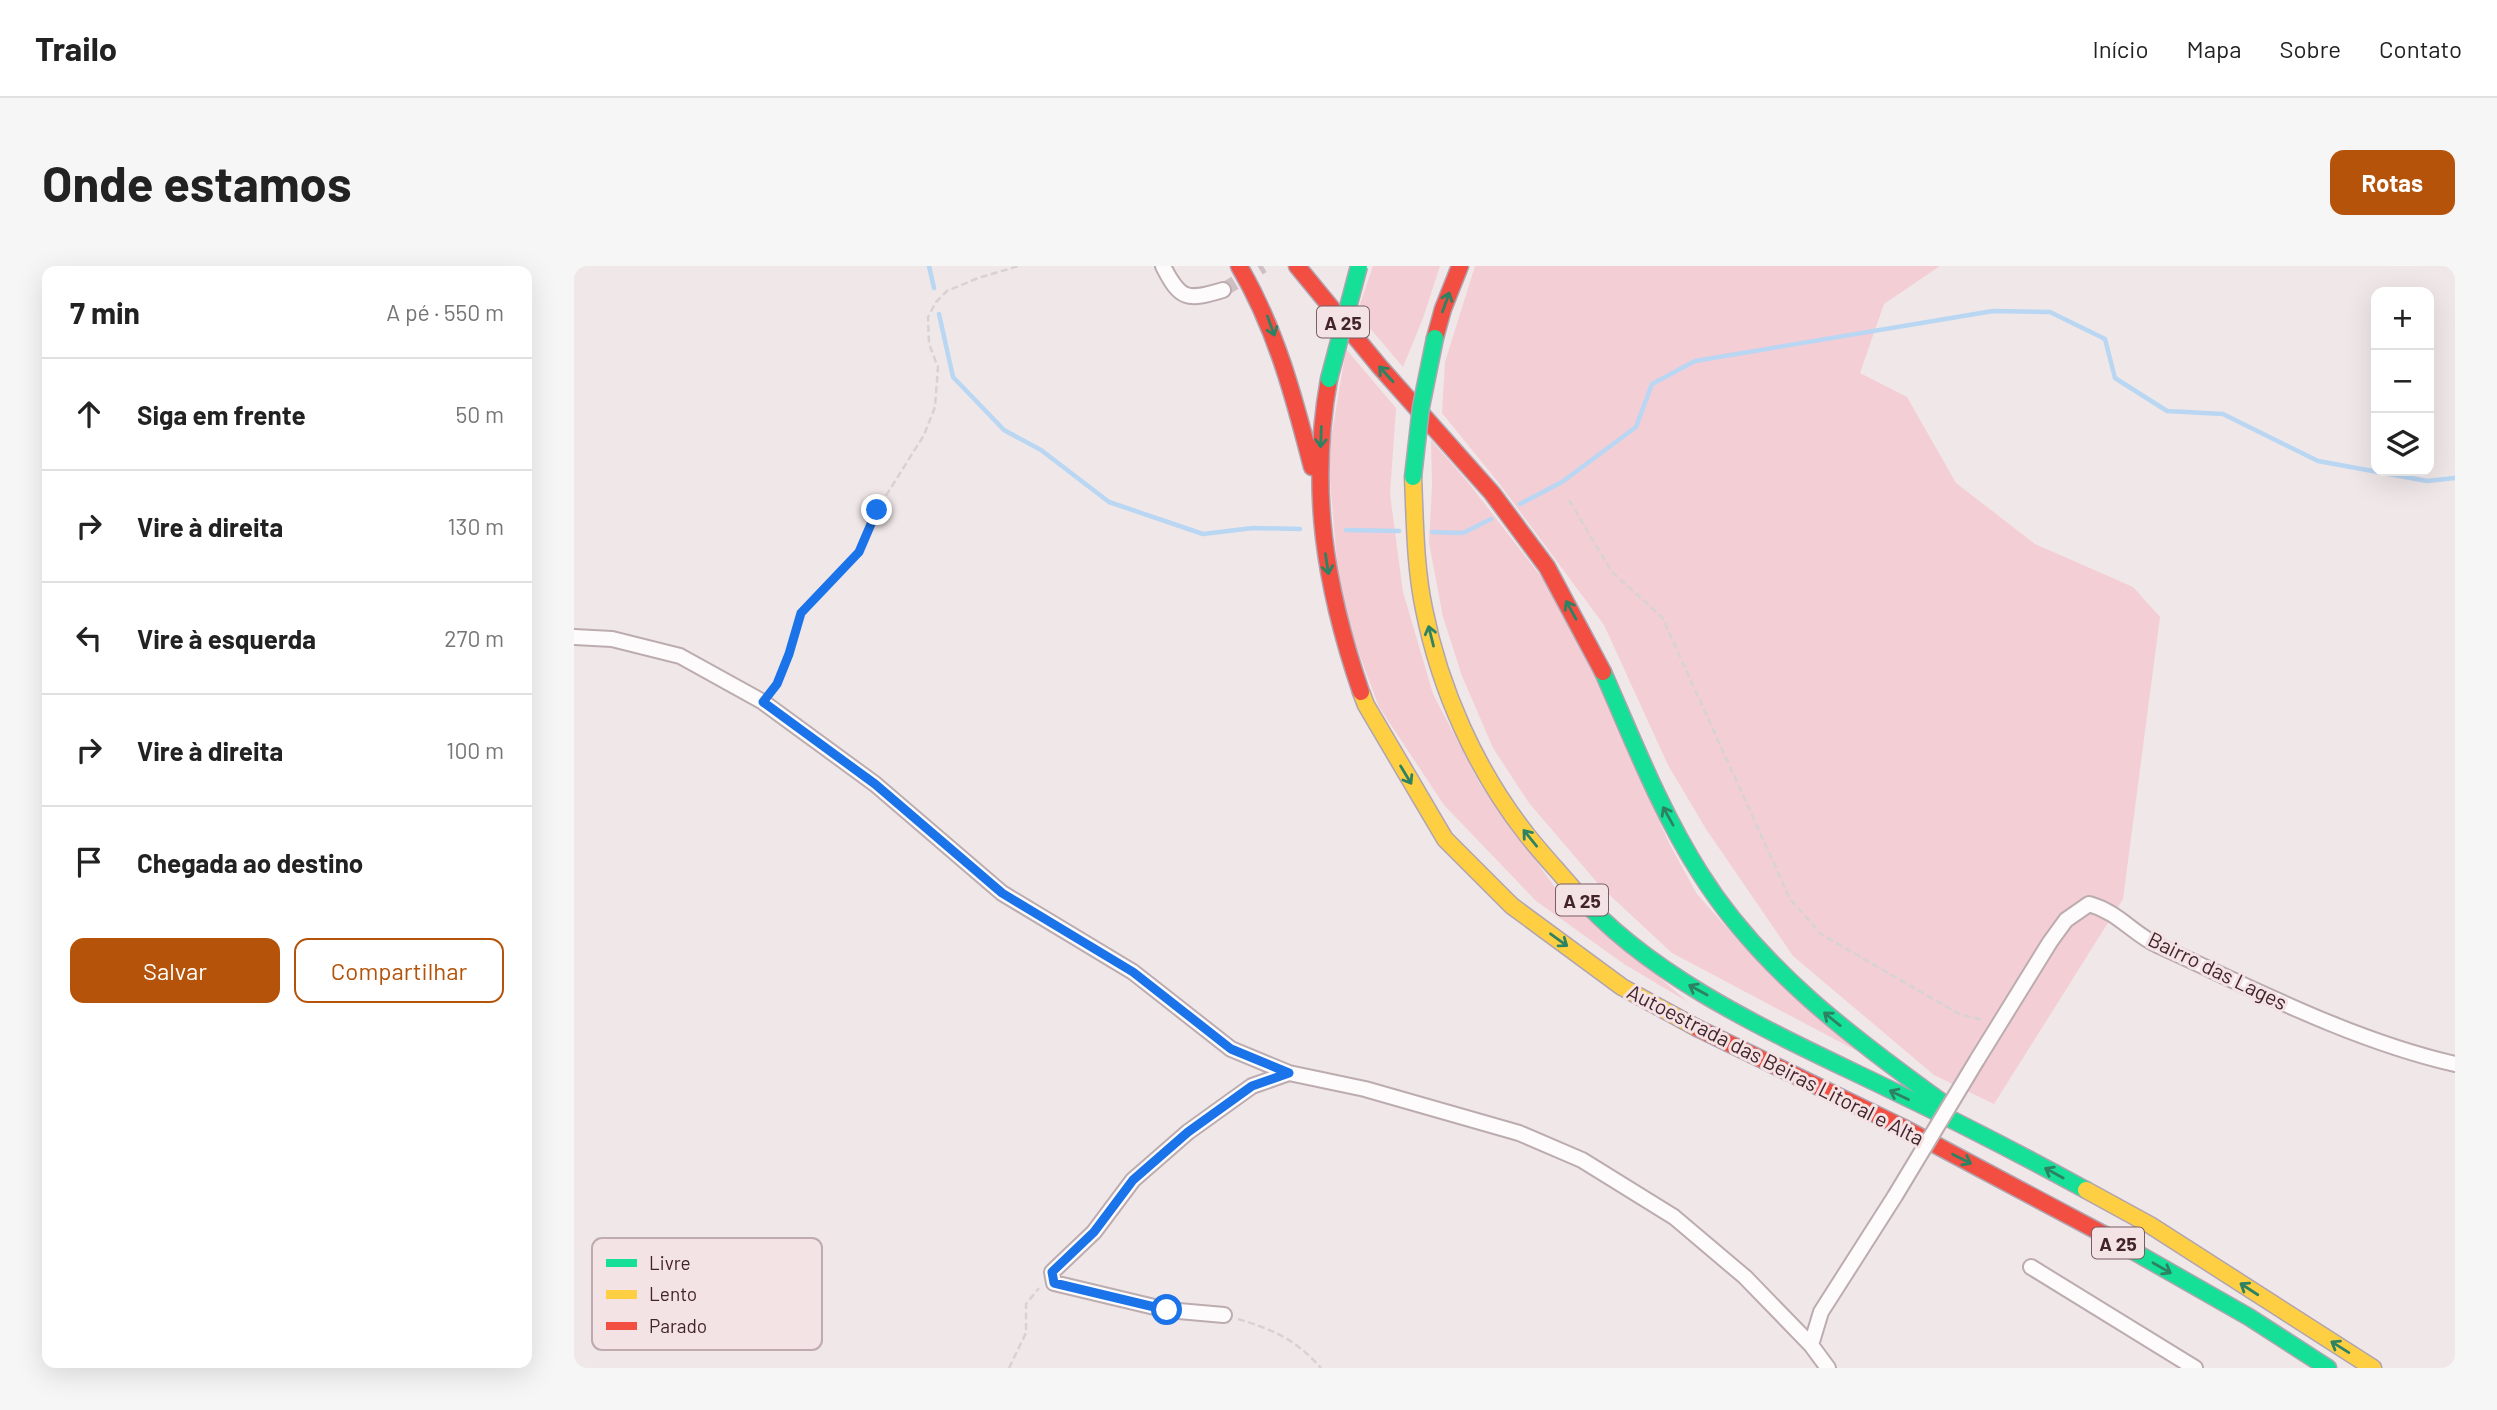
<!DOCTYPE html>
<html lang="pt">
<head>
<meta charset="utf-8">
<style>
  :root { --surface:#fff; --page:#f6f6f6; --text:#222; --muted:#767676; --line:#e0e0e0; --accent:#b45309 }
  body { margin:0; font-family:Barlow,sans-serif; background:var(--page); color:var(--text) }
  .controls { position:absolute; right:21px; top:21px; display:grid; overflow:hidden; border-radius:14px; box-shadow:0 7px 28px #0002 }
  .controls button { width:63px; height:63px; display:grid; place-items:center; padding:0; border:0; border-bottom:2px solid var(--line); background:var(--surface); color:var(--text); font:35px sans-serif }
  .stop { position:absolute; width:21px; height:21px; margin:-16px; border:5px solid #1a73e8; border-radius:50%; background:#fff }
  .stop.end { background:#1a73e8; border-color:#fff; box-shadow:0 2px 7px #0008 }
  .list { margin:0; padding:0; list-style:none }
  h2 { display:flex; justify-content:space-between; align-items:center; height:91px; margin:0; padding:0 28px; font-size:30px }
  h2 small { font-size:23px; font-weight:400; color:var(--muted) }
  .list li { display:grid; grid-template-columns:46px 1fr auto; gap:21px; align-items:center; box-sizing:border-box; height:112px; padding:0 28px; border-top:2px solid var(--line) }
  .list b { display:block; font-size:26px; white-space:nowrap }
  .list em { font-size:23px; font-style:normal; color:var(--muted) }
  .actions { display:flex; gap:14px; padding:21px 28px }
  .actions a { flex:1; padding:16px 0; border:2px solid var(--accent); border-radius:14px; text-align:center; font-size:24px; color:var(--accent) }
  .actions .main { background:var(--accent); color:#fff }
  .icon { flex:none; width:38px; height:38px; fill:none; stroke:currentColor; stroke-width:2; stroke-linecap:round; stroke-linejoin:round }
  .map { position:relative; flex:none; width:1881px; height:1102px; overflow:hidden; border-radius:14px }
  header { display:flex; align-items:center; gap:42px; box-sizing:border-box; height:98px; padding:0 35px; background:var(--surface); border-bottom:2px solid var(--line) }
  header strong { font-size:33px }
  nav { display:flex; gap:38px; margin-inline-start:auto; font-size:24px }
  .intro { display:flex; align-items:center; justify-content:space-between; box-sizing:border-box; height:168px; padding:0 42px }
  h1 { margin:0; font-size:49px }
  .button { padding:18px 32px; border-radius:14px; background:var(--accent); color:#fff; font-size:24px; font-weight:700 }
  main { display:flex; gap:42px; padding:0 42px }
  aside { flex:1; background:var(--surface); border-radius:14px; box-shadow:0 7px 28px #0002 }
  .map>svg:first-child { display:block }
  .green { fill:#f4ced5 }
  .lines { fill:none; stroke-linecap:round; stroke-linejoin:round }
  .stream { stroke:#b9d6f2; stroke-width:4.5 }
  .street-tunnel { stroke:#cdc0c2; stroke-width:14; stroke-dasharray:14 7; stroke-linecap:butt }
  .street-casing { stroke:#bdacaf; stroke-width:18 }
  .fast-casing { stroke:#b0a4b1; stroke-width:19 }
  .slow-casing { stroke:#b0a4b1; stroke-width:19 }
  .jam-casing { stroke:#b0a4b1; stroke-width:19 }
  .path { stroke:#d7d3d4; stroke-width:2.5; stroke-dasharray:7 3.5; stroke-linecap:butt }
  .street { stroke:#fdfbfc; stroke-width:14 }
  .fast { stroke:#16e098; stroke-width:16 }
  .slow { stroke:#ffcf43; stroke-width:16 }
  .jam { stroke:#f24e42; stroke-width:16 }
  .street-bridge-casing { stroke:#bdacaf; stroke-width:18; stroke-linecap:butt }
  .fast-bridge-casing { stroke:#b0a4b1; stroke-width:19; stroke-linecap:butt }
  .street-bridge { stroke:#fdfbfc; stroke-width:14 }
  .fast-bridge { stroke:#16e098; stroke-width:16 }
  .oneway { stroke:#2c8262 }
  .route { stroke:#1a73e8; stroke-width:9 }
  .labels { text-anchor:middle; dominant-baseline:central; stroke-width:6; stroke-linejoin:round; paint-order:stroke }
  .shield { fill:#f4e3e5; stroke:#785d63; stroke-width:2 }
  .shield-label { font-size:19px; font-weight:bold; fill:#43242b }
  .street-label { font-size:21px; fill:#43242b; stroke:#f4e3e5 }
  .key { fill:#f4e3e5; stroke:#bfaaad; stroke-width:2 }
  .key-label { font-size:19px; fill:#43242b }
</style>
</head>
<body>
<header>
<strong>Trailo</strong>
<nav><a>Início</a><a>Mapa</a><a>Sobre</a><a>Contato</a></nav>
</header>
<div class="intro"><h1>Onde estamos</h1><a class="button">Rotas</a></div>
<main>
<aside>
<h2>7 min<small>A pé · 550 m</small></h2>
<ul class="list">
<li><svg class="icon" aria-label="ahead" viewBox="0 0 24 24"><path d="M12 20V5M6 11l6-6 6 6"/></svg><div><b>Siga em frente</b></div><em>50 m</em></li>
<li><svg class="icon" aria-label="right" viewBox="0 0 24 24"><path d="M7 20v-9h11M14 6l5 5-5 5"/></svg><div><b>Vire à direita</b></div><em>130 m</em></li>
<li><svg class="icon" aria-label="left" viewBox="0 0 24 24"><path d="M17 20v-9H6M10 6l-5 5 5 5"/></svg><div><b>Vire à esquerda</b></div><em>270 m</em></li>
<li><svg class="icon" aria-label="right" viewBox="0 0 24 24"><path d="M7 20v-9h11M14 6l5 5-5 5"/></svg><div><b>Vire à direita</b></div><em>100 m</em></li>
<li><svg class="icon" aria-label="arrive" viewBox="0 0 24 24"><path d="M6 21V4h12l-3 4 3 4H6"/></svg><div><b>Chegada ao destino</b></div></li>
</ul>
<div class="actions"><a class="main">Salvar</a><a>Compartilhar</a></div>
</aside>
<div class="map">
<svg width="1881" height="1102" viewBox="0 0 1881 1102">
  <rect width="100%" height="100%" fill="#f0e7e8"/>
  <path class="green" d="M799,0H866L849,52L829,101L783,47Z
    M901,0H1366L1310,38L1286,107L1333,131L1382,217L1461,278L1559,321L1586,351L1549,633L1420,838L1360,809L1219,690L1132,563L1094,499L1030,359L924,216L868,147L871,96Z
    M772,83L822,142L816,228L829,326L859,428L906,518L983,624L1114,736L1050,698L962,635L870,539L805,441L777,366L764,308L754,191Z
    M857,174L893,215L972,317L1011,386L1095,577L1123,628L1168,679L1283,785L1098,687L1027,621L955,537L919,482L888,410L869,351L855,277L858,219Z"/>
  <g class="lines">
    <path class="stream" d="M355,0L360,22
      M365,48L379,111L430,164L467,184L535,236L629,268L679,262L726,263
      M946,238L988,216L1062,161L1078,118L1121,95L1419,45L1476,46L1531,73L1541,112L1593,145L1649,148L1744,195L1853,215L1881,212
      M772,264L825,265
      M858,266L889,267L917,253"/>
    <path class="street-tunnel" d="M649,24L689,0"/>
    <defs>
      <path id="street" d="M589,0C606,34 613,35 649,24
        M0,371L38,373L106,390L189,436L301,518L428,627L559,706L657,783L715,807L791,823L945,867L1008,894L1100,951L1171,1011L1237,1079
        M1403,794L1476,676L1492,654L1515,638C1544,646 1558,667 1583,679C1680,723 1777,774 1881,798
        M1457,1001L1621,1102
        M650,1049L593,1044L480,1017L478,1006L520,966L559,914L614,866L678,820L715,807
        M1254,1102L1237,1079L1247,1046L1321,930"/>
      <path id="fast" d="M1029,406C1059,474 1086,544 1126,607C1186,703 1279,772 1369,837
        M1001,625C1078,715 1208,771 1313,822C1380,854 1446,888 1512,924
        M1531,969L1675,1051L1754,1102"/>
      <path id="slow" d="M839,211C841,255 841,300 850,343C866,424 902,504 953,569C968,588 985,606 1001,625
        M787,426L792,439L871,573L938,640L1048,721L1123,762
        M1512,924L1576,959L1799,1102"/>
      <path id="jam" d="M665,0C702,63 720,131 738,201
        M723,0L806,101L918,227L973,301L1029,406
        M861,72L869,43L886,0
        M755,113C735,223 751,321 787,426
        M1123,762L1328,861L1531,969"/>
    </defs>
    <use href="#street" class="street-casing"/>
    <use href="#fast" class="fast-casing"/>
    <use href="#slow" class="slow-casing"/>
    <use href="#jam" class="jam-casing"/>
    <path class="path" d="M995,234L1038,306L1088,351L1216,633L1247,668L1385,748L1409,754
      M197,425L203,418L215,388L227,347L285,286L303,244L350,169L361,141L364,101L355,78L354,51L362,36L373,25L404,12L445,0
      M664,1053C700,1064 721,1073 747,1102
      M435,1102L452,1067V1038L465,1022"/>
    <use href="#street" class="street"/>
    <use href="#fast" class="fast"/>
    <use href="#slow" class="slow"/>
    <use href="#jam" class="jam"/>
    <defs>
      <path id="street-bridge" d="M1321,930L1403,794"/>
      <path id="fast-bridge" d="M755,113L785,0
        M839,211L847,141L861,72"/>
    </defs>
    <use href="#street-bridge" class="street-bridge-casing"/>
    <use href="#fast-bridge" class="fast-bridge-casing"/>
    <use href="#street-bridge" class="street-bridge"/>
    <use href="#fast-bridge" class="fast-bridge"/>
  </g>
  <defs><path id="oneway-shaft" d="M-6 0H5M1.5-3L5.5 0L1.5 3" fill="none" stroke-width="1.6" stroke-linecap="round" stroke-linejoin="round" transform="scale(1.75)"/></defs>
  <g class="oneway">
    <use href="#oneway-shaft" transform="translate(872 36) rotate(-70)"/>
    <use href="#oneway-shaft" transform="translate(697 60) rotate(70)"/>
    <use href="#oneway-shaft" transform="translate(812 108) rotate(-132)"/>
    <use href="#oneway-shaft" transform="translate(747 171) rotate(92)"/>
    <use href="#oneway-shaft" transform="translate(753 298) rotate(81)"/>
    <use href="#oneway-shaft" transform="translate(997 344) rotate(-119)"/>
    <use href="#oneway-shaft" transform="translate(857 370) rotate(-104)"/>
    <use href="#oneway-shaft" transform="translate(832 509) rotate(59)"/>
    <use href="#oneway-shaft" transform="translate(1094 550) rotate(-119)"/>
    <use href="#oneway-shaft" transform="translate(956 572) rotate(-129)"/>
    <use href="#oneway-shaft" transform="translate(985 674) rotate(36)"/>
    <use href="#oneway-shaft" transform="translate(1124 724) rotate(-151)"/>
    <use href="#oneway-shaft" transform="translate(1258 753) rotate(-141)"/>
    <use href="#oneway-shaft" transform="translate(1325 829) rotate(-154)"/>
    <use href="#oneway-shaft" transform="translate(1388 893) rotate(27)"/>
    <use href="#oneway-shaft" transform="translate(1480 907) rotate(-151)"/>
    <use href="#oneway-shaft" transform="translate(1588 1002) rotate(30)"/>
    <use href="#oneway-shaft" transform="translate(1675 1023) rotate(-147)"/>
    <use href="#oneway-shaft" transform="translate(1766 1081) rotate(-148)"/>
  </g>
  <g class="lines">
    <path class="route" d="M303,244L285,286L227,347L215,388L203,418L189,436L301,518L428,627L559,706L657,783L715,807L678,820L614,866L559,914L520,966L478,1006L480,1017L593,1044"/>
  </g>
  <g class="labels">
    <g class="shield">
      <rect x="743" y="40.5" width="52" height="31" rx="5"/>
      <rect x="982" y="618.5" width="52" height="31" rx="5"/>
      <rect x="1518" y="961.5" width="52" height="31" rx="5"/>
    </g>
    <g class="shield-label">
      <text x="769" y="56">A 25</text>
      <text x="1008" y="634">A 25</text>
      <text x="1544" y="977">A 25</text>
    </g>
    <g class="street-label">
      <text transform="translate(1644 704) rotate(26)">Bairro das Lages</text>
      <text transform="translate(1202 798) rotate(27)">Autoestrada das Beiras Litoral e Alta</text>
    </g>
  </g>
  <rect x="18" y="972" width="230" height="112" rx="10" class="key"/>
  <rect x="32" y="993" width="31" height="8" fill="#16e098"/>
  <rect x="32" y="1024" width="31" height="9" fill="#ffcf43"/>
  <rect x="32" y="1056" width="31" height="8" fill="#f24e42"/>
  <g class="key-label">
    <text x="75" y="1004">Livre</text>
    <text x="75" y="1035">Lento</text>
    <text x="75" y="1067">Parado</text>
  </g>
</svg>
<div class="controls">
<button>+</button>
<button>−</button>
<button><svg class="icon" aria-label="layers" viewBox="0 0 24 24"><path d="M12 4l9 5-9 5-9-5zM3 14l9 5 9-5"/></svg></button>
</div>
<div class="stop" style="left:593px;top:1044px"></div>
<div class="stop end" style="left:303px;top:244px"></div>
</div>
</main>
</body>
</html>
